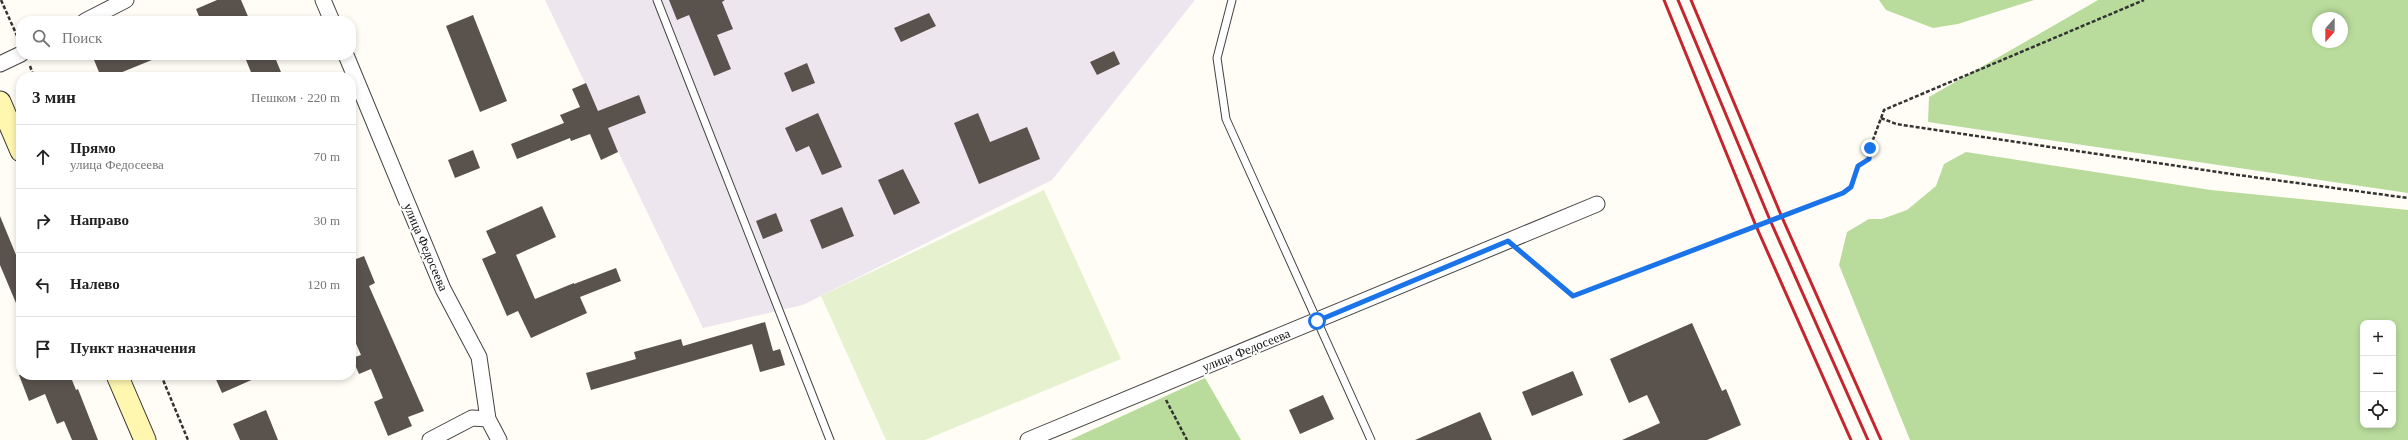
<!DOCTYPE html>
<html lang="ru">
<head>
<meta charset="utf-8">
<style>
  :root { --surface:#fff; --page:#f2f2f2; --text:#222; --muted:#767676; --line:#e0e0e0 }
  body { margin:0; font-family:Georgia,serif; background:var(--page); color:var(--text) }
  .controls { position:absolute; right:12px; bottom:12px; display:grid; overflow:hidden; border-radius:8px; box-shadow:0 2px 6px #0003 }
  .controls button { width:36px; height:36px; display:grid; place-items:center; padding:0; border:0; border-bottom:1px solid var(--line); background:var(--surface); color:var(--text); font:20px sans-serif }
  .compass { position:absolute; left:2312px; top:12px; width:36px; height:36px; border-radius:50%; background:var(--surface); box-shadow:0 2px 6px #0003; rotate:201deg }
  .stop { position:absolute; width:12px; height:12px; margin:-9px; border:3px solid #1a73e8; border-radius:50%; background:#fff }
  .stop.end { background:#1a73e8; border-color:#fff; box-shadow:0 1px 4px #0008 }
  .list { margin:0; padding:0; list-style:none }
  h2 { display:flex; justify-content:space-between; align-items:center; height:52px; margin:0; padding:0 16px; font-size:17px }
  h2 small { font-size:13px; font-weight:400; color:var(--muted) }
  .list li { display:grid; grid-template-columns:26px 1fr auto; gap:12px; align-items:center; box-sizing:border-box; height:64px; padding:0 16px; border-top:1px solid var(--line) }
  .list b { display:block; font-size:15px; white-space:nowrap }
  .list p { margin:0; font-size:13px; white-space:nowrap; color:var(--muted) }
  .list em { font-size:13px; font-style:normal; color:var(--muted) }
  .icon { flex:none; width:22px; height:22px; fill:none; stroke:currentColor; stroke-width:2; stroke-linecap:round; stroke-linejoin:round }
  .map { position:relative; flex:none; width:2408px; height:440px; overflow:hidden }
  .search { position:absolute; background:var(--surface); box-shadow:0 2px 6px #0003; left:16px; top:16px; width:340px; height:44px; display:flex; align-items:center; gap:10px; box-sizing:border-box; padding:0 14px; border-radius:16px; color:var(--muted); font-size:15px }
  .panel { position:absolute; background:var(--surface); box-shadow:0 2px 6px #0003; left:16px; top:72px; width:340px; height:308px; border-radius:16px }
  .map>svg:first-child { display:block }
  .industrial { fill:#eee6ef }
  .forest { fill:#b9dc9c; fill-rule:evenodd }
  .pitch { fill:#e6f2cf }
  .building { fill:#5a524d }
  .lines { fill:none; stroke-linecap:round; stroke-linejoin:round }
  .service-casing { stroke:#444; stroke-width:9 }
  .minor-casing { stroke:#444; stroke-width:17 }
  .secondary-casing { stroke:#333; stroke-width:23 }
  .path { stroke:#333; stroke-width:2.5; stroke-dasharray:4 2; stroke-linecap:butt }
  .service { stroke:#fff; stroke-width:7 }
  .minor { stroke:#fff; stroke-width:15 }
  .secondary { stroke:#fff6b0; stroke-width:21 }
  .rail { stroke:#c4262e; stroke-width:3 }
  .route { stroke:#1a73e8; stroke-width:5 }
  .labels { text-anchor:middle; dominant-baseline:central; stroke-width:4; stroke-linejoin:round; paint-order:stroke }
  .street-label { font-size:13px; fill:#111; stroke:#fff }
</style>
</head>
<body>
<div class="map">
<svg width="2408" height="440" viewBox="0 0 2408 440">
  <rect width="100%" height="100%" fill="#fffdf5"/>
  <path class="industrial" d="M545,0H1195L1052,180L803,305L703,328Z"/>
  <path class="forest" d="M1879,0H2034L1958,24L1933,28L1886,10Z
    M2098,0H2408V193L1928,122L1929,97ZM2318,18H2342V42H2318Z
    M1966,152L2211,190L2408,210V440H1910L1839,265L1847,232L1869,219H1882L1907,210L1936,186L1944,164ZM2363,323H2393V425H2363Z
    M1205,378L1241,440H1070Z"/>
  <path class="pitch" d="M1044,190L1121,359L925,440H886L821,296Z"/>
  <path class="building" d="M217,0H241L250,21H201L196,9Z
    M669,0H725L722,2L733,29L717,35L731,69L714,76L689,15L677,20Z
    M929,13L936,26L901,42L894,28Z
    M473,15L507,101L480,112L446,26Z
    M1114,51L1120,64L1097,75L1090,62Z
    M92,55H164L120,73L122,77H101Z
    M244,55H274L283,77H253Z
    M807,63L815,83L792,92L784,73Z
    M586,83L598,111L639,95L646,113L608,128L618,152L601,160L590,134L571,141L570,138L517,159L511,144L564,123L560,115L580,107L572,89Z
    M818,113L842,167L822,175L809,146L796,152L785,128Z
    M978,113L990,142L1027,127L1040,159L979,184L954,123Z
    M473,150L480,168L455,178L448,160Z
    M903,169L920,203L894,215L878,180Z
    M542,206L556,237L516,255L535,299L574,283V284L616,268L621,281L580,297L587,313L531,338L518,311L507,316L482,259L496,253L486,231Z
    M842,207L854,236L822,249L810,220Z
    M776,213L783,231L763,239L756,221Z
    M0,216L21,267V315L0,265Z
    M364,256L375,283L369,286L424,411L408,417L412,426L388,436L374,402L383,398L371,369L359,374L352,358L361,355L351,332V261Z
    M765,322L773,351L780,349L785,365L760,372L752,344L591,390L586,373L636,359L634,352L681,339L683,346Z
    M1692,323L1722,391L1726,389L1741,425L1707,440H1622L1660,423L1647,395L1629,403L1610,359Z
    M1573,371L1583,395L1532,416L1522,392Z
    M19,375H70L76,390L78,389L98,440H72L64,421L57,424L45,394L29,401Z
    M214,375H263L222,393Z
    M1323,395L1334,419L1300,434L1289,410Z
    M266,410L278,440H240L233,424Z
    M1480,412L1492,440H1415Z"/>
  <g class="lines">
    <defs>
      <path id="service" d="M657,0L830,440
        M1232,0L1217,58L1226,119L1371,440"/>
      <path id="minor" d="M323,0L332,21
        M85,21L126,0
        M346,55L443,289L479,357L488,419L499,440
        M0,64L21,54
        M430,440L472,418L488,419
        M1028,440L1597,204"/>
      <path id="secondary" d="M0,102L21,151
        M117,375L145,440"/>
    </defs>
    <use href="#service" class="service-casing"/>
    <use href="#minor" class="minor-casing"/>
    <use href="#secondary" class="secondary-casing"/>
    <path class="path" d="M1,0L18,38
      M30,66L34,77
      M1881,118L1896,124L2238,175L2408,198
      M1522,253L1573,296L1843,193L1851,187L1858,166L1869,159L1870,148L1884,110L2144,0
      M161,375L188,440
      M1166,400L1187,440"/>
    <use href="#service" class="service"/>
    <use href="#minor" class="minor"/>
    <use href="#secondary" class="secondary"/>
    <path class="rail" d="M1664,0L1756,226L1851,440
      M1678,0L1770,220L1868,440
      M1691,0L1781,215L1881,440"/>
  </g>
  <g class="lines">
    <path class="route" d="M1317,321L1508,241L1573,296L1843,193L1851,187L1858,166L1869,159L1870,148"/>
  </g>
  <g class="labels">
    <g class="street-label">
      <text transform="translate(426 247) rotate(67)">улица Федосеева</text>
      <text transform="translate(1246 350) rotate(-22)">улица Федосеева</text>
    </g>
  </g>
</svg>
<div class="controls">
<button>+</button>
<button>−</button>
<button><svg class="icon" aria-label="locate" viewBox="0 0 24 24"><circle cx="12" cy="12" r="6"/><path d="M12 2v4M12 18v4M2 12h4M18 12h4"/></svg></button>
</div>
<svg class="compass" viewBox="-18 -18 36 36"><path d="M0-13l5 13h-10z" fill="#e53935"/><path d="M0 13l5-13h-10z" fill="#767676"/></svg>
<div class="stop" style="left:1317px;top:321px"></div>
<div class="stop end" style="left:1870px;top:148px"></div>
<div class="search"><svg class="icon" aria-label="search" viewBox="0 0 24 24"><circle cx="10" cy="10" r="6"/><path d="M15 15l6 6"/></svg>Поиск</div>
<section class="panel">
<h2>3 мин<small>Пешком · 220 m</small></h2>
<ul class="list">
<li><svg class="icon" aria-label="ahead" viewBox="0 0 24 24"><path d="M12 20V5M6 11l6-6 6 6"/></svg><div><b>Прямо</b><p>улица Федосеева</p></div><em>70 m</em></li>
<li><svg class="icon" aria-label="right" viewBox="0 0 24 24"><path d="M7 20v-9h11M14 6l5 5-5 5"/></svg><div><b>Направо</b></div><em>30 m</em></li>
<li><svg class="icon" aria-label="left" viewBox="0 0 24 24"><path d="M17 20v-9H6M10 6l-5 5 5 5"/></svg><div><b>Налево</b></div><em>120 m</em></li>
<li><svg class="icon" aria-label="arrive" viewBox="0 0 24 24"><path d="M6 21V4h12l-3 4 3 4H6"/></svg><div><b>Пункт назначения</b></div></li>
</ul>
</section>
</div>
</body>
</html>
